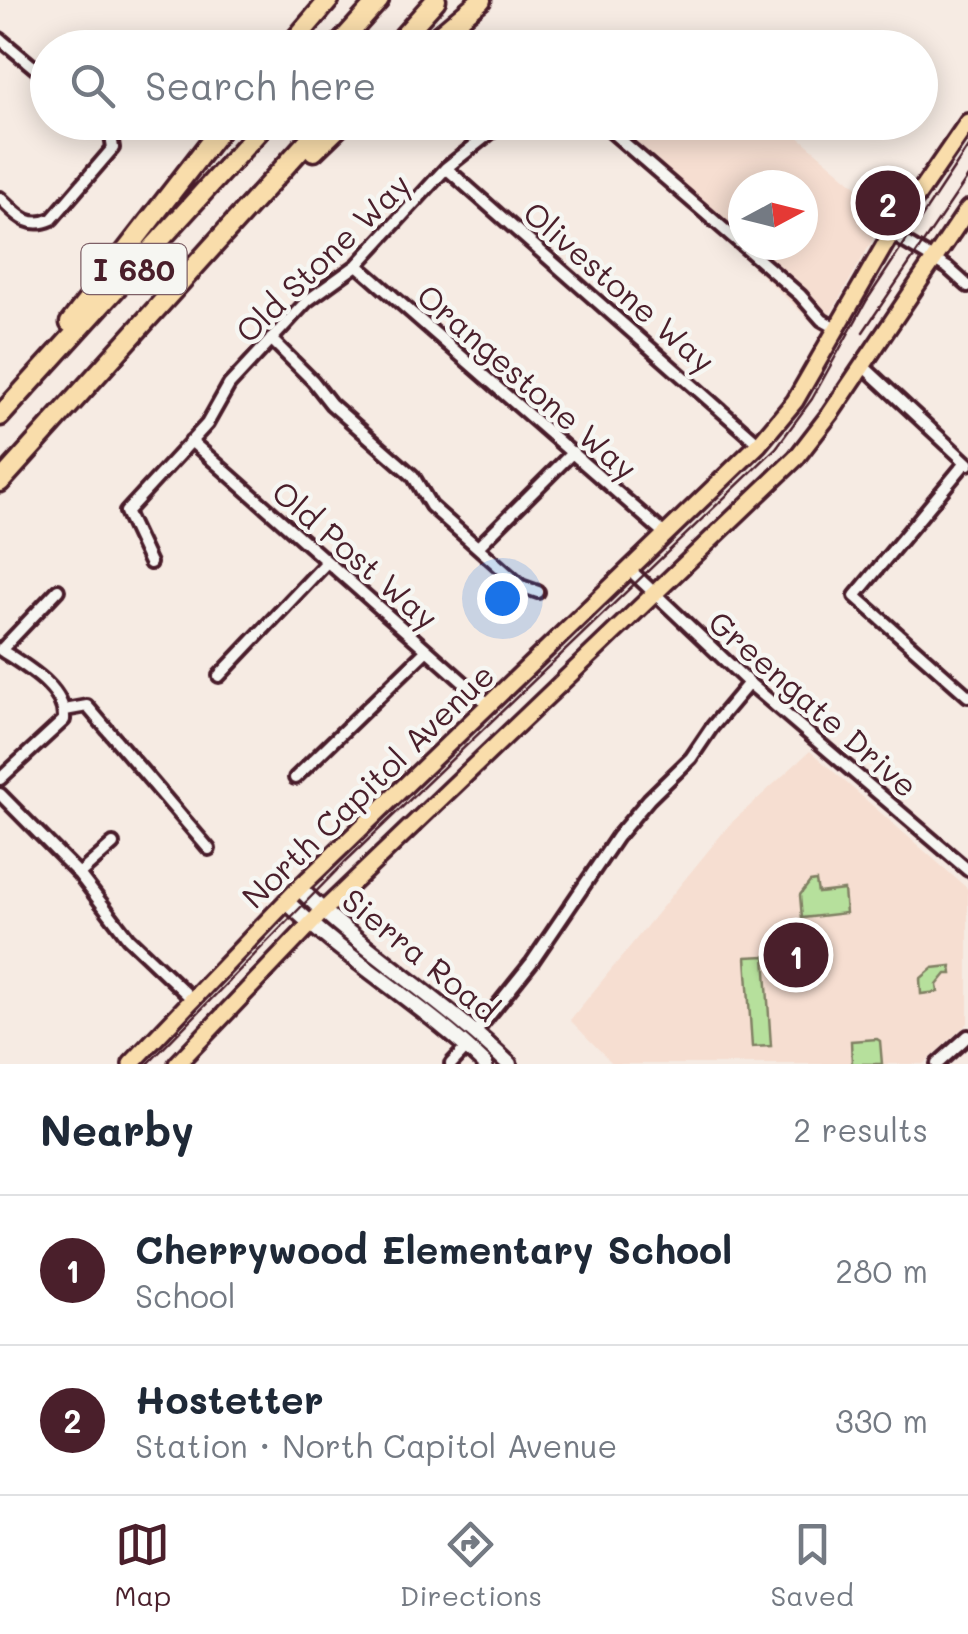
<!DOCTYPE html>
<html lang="en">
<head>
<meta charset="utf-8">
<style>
  :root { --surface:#fff; --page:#f6f6f7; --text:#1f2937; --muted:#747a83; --line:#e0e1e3; --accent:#4a1f2b }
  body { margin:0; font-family:Mali,sans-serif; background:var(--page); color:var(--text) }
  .compass { position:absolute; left:728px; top:170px; width:90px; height:90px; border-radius:50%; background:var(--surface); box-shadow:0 5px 25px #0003; rotate:83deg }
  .you { position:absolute; left:502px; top:598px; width:35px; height:35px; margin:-25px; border:8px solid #fff; border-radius:50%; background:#1a73e8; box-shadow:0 0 0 15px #1a73e833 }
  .badge { display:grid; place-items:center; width:65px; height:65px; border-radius:50%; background:var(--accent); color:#fff; font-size:32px; font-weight:700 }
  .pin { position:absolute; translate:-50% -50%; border:5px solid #fff; box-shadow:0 2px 10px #0006 }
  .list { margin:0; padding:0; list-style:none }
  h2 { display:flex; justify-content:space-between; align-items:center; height:130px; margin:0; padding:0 40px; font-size:42px }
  h2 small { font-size:32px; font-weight:400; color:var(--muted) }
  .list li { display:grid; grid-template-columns:65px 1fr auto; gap:30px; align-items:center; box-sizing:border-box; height:150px; padding:0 40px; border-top:2px solid var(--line) }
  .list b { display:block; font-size:38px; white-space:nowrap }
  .list p { margin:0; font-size:32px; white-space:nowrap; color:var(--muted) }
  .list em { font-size:32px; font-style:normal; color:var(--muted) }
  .icon { flex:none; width:55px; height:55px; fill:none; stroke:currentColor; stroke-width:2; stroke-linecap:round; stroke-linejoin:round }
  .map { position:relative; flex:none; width:968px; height:1064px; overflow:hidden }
  .search { position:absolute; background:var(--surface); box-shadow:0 5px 25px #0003; left:30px; right:30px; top:30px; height:110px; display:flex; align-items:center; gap:25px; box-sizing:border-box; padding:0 35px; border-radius:55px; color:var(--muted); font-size:38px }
  .sheet { height:430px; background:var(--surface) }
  nav { display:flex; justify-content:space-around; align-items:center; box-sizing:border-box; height:140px; border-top:2px solid var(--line); background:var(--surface); font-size:28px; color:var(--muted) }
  nav a { display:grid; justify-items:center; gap:5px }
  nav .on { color:var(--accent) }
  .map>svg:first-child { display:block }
  .built { fill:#f6ded1; fill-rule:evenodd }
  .green { fill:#b6e09c; stroke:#808064; stroke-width:2.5 }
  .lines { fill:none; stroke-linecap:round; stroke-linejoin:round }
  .street-casing { stroke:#4a1f2b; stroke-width:18 }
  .secondary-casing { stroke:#4a1f2b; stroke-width:21 }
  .primary-casing { stroke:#4a1f2b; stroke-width:22 }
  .highway-casing { stroke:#4a1f2b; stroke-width:25 }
  .street { stroke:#f6f6f2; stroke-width:10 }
  .secondary { stroke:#f6f6f2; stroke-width:14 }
  .primary { stroke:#f9ddab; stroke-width:15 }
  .highway { stroke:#f9ddab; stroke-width:18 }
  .tram { stroke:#4a1f2b; stroke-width:2.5 }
  .labels { text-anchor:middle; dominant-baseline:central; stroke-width:9; stroke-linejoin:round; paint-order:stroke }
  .shield { fill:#f6f6f2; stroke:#7e6067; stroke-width:2.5 }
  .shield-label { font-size:30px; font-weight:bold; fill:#4a1f2b }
  .street-label { font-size:32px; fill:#4a1f2b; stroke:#f6f6f2 }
</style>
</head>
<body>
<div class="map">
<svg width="968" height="1064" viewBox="0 0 968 1064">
  <rect width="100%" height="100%" fill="#f6ebe3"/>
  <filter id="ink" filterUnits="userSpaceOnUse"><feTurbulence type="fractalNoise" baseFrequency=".01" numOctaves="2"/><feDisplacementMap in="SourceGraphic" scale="20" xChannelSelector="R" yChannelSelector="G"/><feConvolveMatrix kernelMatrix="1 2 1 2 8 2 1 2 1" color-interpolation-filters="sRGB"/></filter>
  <g filter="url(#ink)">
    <path class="built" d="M632,123H782L888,213L821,331L616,138ZM743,185H803V245H743Z
      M810,751L968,889V1023L923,1064H613L570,1020L730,824Z"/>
    <path class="green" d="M816,881L818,893L844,890L846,913L802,918L800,895L810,882Z
      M765,956L771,1046L752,1047L746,957Z
      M951,966L952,974H946L937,985L938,992L921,994L920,979L933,968Z
      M877,1039L880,1041L882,1064H852L851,1041Z"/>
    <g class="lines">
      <defs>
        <path id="street" d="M0,39L48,79
          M600,122L800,295L822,320L836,328
          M446,168L759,444
          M0,198C17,214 28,230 52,219L113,148L111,135L100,122
          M891,234L948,268L968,286
          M357,265L666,535
          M271,339L313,381L331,404L413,476L431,506L521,586L538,592
          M862,365L968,464
          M191,441L488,704
          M966,462L855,596L968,696
          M478,547L573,452
          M150,563L126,512L207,424L229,385L307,301L357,265L446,168L504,122
          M630,570L749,683L968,870
          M219,676L327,562
          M65,710L87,706L209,849
          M295,778L427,650
          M0,779L64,720C66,688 25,666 1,650L58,590
          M0,794L79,874L128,938L192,999
          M79,874L113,844
          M476,1032L532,962L617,837L649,799L691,758L712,727L749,683
          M451,1064L467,1047
          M937,1064L968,1036"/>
        <path id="secondary" d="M299,888C364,952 443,1000 509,1064
          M286,901C348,961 423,1004 485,1064"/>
        <path id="primary" d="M131,1064L299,888L759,444L795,401L891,234L968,122
          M177,1064L323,911L796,458L830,414L968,209"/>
        <path id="highway" d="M288,48L329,0
          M336,48L379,0
          M393,48L436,0
          M424,48L481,0
          M314,151L344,122
          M70,323L226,122
          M0,416L267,122
          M0,482L325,122"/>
      </defs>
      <use href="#street" class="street-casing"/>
      <use href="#secondary" class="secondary-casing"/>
      <use href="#primary" class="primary-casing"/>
      <use href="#highway" class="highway-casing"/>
      <use href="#street" class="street"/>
      <use href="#secondary" class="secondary"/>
      <use href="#primary" class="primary"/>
      <use href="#highway" class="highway"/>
      <path class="tram" d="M863,332L968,177
        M148,1064L344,863L776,448L812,399L867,300L968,147"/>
    </g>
  </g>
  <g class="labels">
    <rect class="shield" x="81.5" y="244" width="105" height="50" rx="8"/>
    <g class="shield-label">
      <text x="134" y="269">I 680</text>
    </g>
    <g class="street-label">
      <text transform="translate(322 257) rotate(-44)">Old Stone Way</text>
      <text transform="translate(620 286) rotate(41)">Olivestone Way</text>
      <text transform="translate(528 381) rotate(41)">Orangestone Way</text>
      <text transform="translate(356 554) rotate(41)">Old Post Way</text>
      <text transform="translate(814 703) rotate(41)">Greengate Drive</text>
      <text transform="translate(367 785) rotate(-44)">North Capitol Avenue</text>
      <text transform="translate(421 954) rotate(39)">Sierra Road</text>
    </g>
  </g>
</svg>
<svg class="compass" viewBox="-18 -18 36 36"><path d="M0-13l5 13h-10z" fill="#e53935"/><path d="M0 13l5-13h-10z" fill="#747a83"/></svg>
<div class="you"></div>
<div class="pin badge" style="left:796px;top:955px">1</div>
<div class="pin badge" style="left:888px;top:203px">2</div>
<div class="search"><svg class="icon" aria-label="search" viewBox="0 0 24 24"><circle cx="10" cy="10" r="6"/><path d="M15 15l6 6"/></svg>Search here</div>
</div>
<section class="sheet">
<h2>Nearby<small>2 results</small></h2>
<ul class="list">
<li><span class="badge">1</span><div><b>Cherrywood Elementary School</b><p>School</p></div><em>280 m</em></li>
<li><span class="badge">2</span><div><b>Hostetter</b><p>Station · North Capitol Avenue</p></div><em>330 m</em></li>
</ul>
</section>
<nav>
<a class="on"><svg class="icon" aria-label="map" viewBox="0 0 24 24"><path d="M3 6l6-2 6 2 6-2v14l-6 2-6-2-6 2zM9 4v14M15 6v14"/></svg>Map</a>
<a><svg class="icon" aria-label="directions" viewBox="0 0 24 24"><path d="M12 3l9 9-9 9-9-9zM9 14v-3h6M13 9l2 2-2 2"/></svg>Directions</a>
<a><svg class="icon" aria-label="saved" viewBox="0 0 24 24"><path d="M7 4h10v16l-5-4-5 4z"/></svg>Saved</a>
</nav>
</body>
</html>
